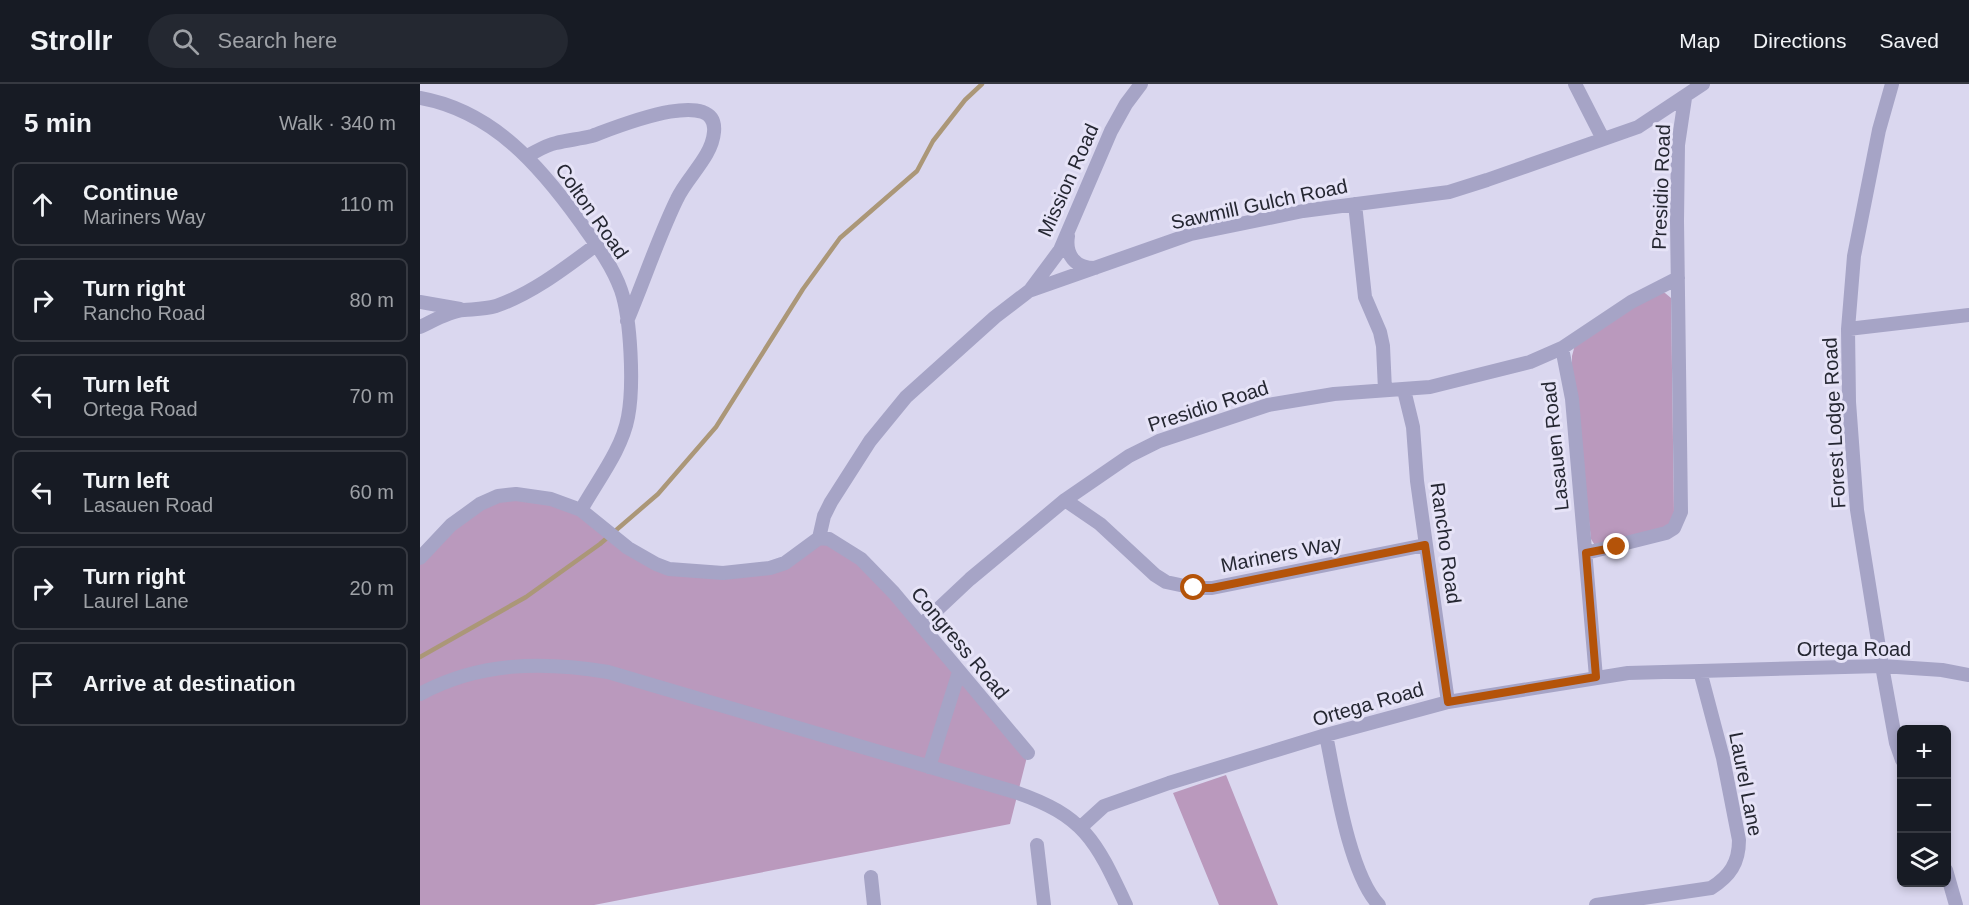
<!DOCTYPE html>
<html lang="en">
<head>
<meta charset="utf-8">
<style>
  :root { --surface:#171b24; --page:#242831; --text:#f1f3f6; --muted:#9ea1a6; --line:#363941 }
  body { margin:0; font-family:Helvetica,sans-serif; background:var(--page); color:var(--text) }
  .controls { position:absolute; right:18px; bottom:18px; display:grid; overflow:hidden; border-radius:9px; box-shadow:0 3px 9px #0003 }
  .controls button { width:54px; height:54px; display:grid; place-items:center; padding:0; border:0; border-bottom:2px solid var(--line); background:var(--surface); color:var(--text); font:30px sans-serif }
  .stop { position:absolute; width:18px; height:18px; margin:-14px; border:4px solid #b45309; border-radius:50%; background:#fff }
  .stop.end { background:#b45309; border-color:#fff; box-shadow:0 2px 6px #0008 }
  .list { margin:0; padding:0; list-style:none }
  h2 { display:flex; justify-content:space-between; align-items:center; height:78px; margin:0; padding:0 24px; font-size:26px }
  h2 small { font-size:20px; font-weight:400; color:var(--muted) }
  .list li { display:grid; grid-template-columns:39px 1fr auto; gap:18px; align-items:center; box-sizing:border-box; height:84px; margin:0 12px 12px; padding:0 12px; border:2px solid var(--line); border-radius:9px }
  .list b { display:block; font-size:22px; white-space:nowrap }
  .list p { margin:0; font-size:20px; white-space:nowrap; color:var(--muted) }
  .list em { font-size:20px; font-style:normal; color:var(--muted) }
  .icon { flex:none; width:33px; height:33px; fill:none; stroke:currentColor; stroke-width:2; stroke-linecap:round; stroke-linejoin:round }
  .map { position:relative; flex:none; width:1549px; height:821px; overflow:hidden }
  header { display:flex; align-items:center; gap:36px; box-sizing:border-box; height:84px; padding:0 30px; background:var(--surface); border-bottom:2px solid var(--line) }
  header strong { font-size:28px }
  nav { display:flex; gap:33px; margin-inline-start:auto; font-size:21px }
  .search { width:420px; height:54px; background:var(--page); display:flex; align-items:center; gap:15px; box-sizing:border-box; padding:0 21px; border-radius:33px; color:var(--muted); font-size:22px }
  main { display:flex }
  aside { flex:1; background:var(--surface) }
  .map>svg:first-child { display:block }
  .green { fill:#ba99bd }
  .lines { fill:none; stroke-linecap:round; stroke-linejoin:round }
  .stream { stroke:#ab9778; stroke-width:4.5 }
  .minor { stroke:#a6a4c6; stroke-width:14 }
  .route { stroke:#b45309; stroke-width:8 }
  .labels { text-anchor:middle; dominant-baseline:central; stroke-width:6; stroke-linejoin:round; paint-order:stroke }
  .street-label { font-size:20px; fill:#252732; stroke:#e6e3f7 }
</style>
</head>
<body>
<header>
<strong>Strollr</strong>
<div class="search"><svg class="icon" aria-label="search" viewBox="0 0 24 24"><circle cx="10" cy="10" r="6"/><path d="M15 15l6 6"/></svg>Search here</div>
<nav><a>Map</a><a>Directions</a><a>Saved</a></nav>
</header>
<main>
<aside>
<h2>5 min<small>Walk · 340 m</small></h2>
<ul class="list">
<li><svg class="icon" aria-label="ahead" viewBox="0 0 24 24"><path d="M12 20V5M6 11l6-6 6 6"/></svg><div><b>Continue</b><p>Mariners Way</p></div><em>110 m</em></li>
<li><svg class="icon" aria-label="right" viewBox="0 0 24 24"><path d="M7 20v-9h11M14 6l5 5-5 5"/></svg><div><b>Turn right</b><p>Rancho Road</p></div><em>80 m</em></li>
<li><svg class="icon" aria-label="left" viewBox="0 0 24 24"><path d="M17 20v-9H6M10 6l-5 5 5 5"/></svg><div><b>Turn left</b><p>Ortega Road</p></div><em>70 m</em></li>
<li><svg class="icon" aria-label="left" viewBox="0 0 24 24"><path d="M17 20v-9H6M10 6l-5 5 5 5"/></svg><div><b>Turn left</b><p>Lasauen Road</p></div><em>60 m</em></li>
<li><svg class="icon" aria-label="right" viewBox="0 0 24 24"><path d="M7 20v-9h11M14 6l5 5-5 5"/></svg><div><b>Turn right</b><p>Laurel Lane</p></div><em>20 m</em></li>
<li><svg class="icon" aria-label="arrive" viewBox="0 0 24 24"><path d="M6 21V4h12l-3 4 3 4H6"/></svg><div><b>Arrive at destination</b></div></li>
</ul>
</aside>
<div class="map">
<svg width="1549" height="821" viewBox="0 0 1549 821">
  <rect width="100%" height="100%" fill="#dad7ef"/>
  <path class="green" d="M1239,208L1245,209L1251,214L1254,429L1251,439L1243,444L1176,463L1171,455L1152,287V272L1156,257Z
    M78,412L131,415L236,480L350,484L399,454L441,475L608,669L590,740L174,821H0V474L31,441Z
    M806,691L858,821H799L753,709Z"/>
  <g class="lines">
    <path class="stream" d="M0,573L106,513L180,460L238,410L296,343L383,205L420,154L497,87L513,57L545,16L562,0"/>
    <path class="minor" d="M1155,0L1183,55
      M1472,0L1459,46L1434,172L1428,245L1429,318L1437,426L1462,582L1476,659L1482,676
      M0,14C73,27 120,82 161,139C176,160 192,181 201,206C211,235 214,302 208,333C202,366 177,397 161,426
      M107,72C117,67 126,61 136,59C148,56 160,55 172,52C194,44 299,0 294,48C292,73 267,93 257,115C238,154 224,197 207,237
      M935,120L945,213L960,248L963,262L965,306
      M648,152C645,171 655,184 675,184
      M611,205L640,166L691,47L706,20L721,0
      M0,218L40,225
      M0,243C13,237 29,227 44,226C55,225 65,225 76,222C113,209 145,184 176,161
      M1428,245L1549,231
      M984,306L993,343L997,397L1028,618
      M645,416L680,440L735,491L746,498L774,504H792L1005,461
      M399,454L404,432L411,418L450,357L486,313L575,233L609,207L771,150L883,127L1029,108L1067,96L1218,43L1283,0
      M1166,469L1246,449L1254,444L1261,428L1257,137L1258,61L1265,14
      M0,474L31,441L60,420L78,412L96,410L131,415L161,426L208,464L236,480L249,485L303,489L350,484L365,479L399,454L409,455L441,475L474,509L608,669
      M501,541L550,495L645,416L709,372L739,357L848,321L914,310L1010,303L1110,278L1142,264
      M1176,593L1152,315L1142,264L1211,218L1258,194
      M0,610C59,578 122,577 188,588L595,708C665,732 676,757 706,821
      M906,651C915,695 929,790 959,821
      M509,683L539,588
      M661,743L684,722L749,699L906,651L1028,618L1208,589L1462,582L1522,586L1549,591
      M617,761L624,821
      M1526,786L1536,821
      M451,793L454,821
      M1176,821L1291,804C1310,792 1319,779 1319,756L1303,674L1280,587"/>
  </g>
  <g class="lines">
    <path class="route" d="M774,504H792L1005,461L1028,618L1176,593L1166,469L1197,463"/>
  </g>
  <g class="labels">
    <g class="street-label">
      <text transform="translate(648 96) rotate(-66)">Mission Road</text>
      <text transform="translate(1241 103) rotate(-88)">Presidio Road</text>
      <text transform="translate(839 120) rotate(-12)">Sawmill Gulch Road</text>
      <text transform="translate(172 127) rotate(55)">Colton Road</text>
      <text transform="translate(788 322) rotate(-18)">Presidio Road</text>
      <text transform="translate(1414 339) rotate(-93)">Forest Lodge Road</text>
      <text transform="translate(1135 362) rotate(-96)">Lasauen Road</text>
      <text transform="translate(1026 459) rotate(82)">Rancho Road</text>
      <text transform="translate(861 470) rotate(-11)">Mariners Way</text>
      <text transform="translate(540 559) rotate(50)">Congress Road</text>
      <text x="1434" y="565">Ortega Road</text>
      <text transform="translate(948 620) rotate(-16)">Ortega Road</text>
      <text transform="translate(1326 700) rotate(79)">Laurel Lane</text>
    </g>
  </g>
</svg>
<div class="controls">
<button>+</button>
<button>−</button>
<button><svg class="icon" aria-label="layers" viewBox="0 0 24 24"><path d="M12 4l9 5-9 5-9-5zM3 14l9 5 9-5"/></svg></button>
</div>
<div class="stop" style="left:774px;top:504px"></div>
<div class="stop end" style="left:1197px;top:463px"></div>
</div>
</main>
</body>
</html>
